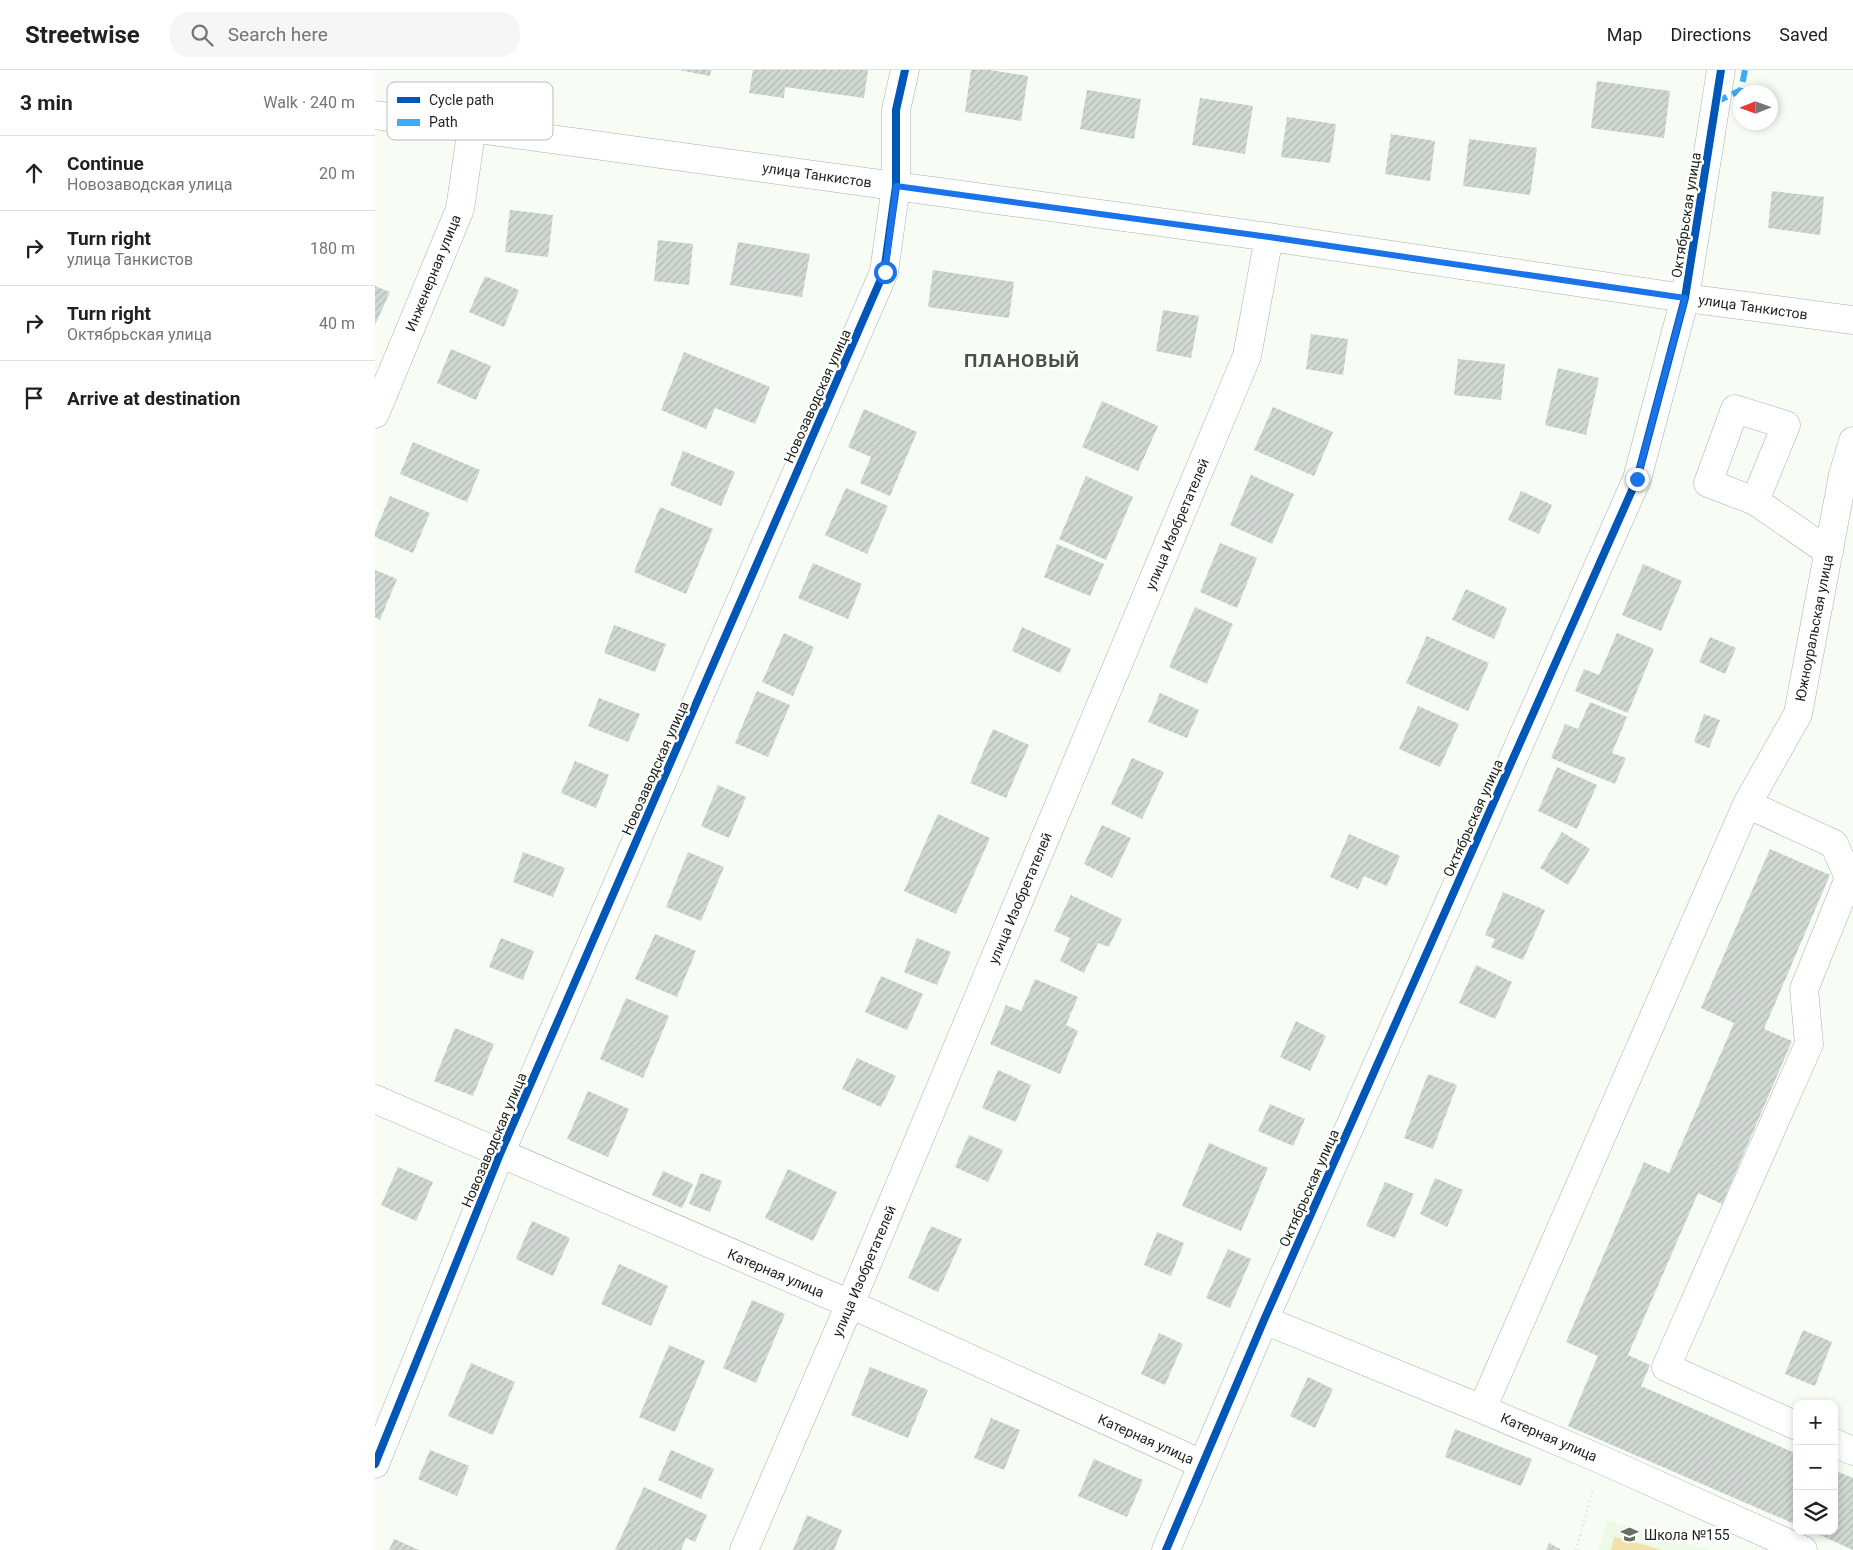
<!DOCTYPE html>
<html lang="en">
<head>
<meta charset="utf-8">
<style>
  :root { --surface:#fff; --page:#f6f6f6; --text:#202124; --muted:#757577; --line:#e0e0e0 }
  body { margin:0; font-family:Roboto,sans-serif; background:var(--page); color:var(--text) }
  .controls { position:absolute; right:15px; bottom:15px; display:grid; overflow:hidden; border-radius:10px; box-shadow:0 2px 8px #0003 }
  .controls button { width:45px; height:45px; display:grid; place-items:center; padding:0; border:0; border-bottom:1px solid var(--line); background:var(--surface); color:var(--text); font:25px sans-serif }
  .compass { position:absolute; left:1358px; top:15px; width:45px; height:45px; border-radius:50%; background:var(--surface); box-shadow:0 2px 8px #0003; rotate:269deg }
  .stop { position:absolute; width:15px; height:15px; margin:-11px; border:4px solid #1a73e8; border-radius:50%; background:#fff }
  .stop.end { background:#1a73e8; border-color:#fff; box-shadow:0 1px 5px #0008 }
  .list { margin:0; padding:0; list-style:none }
  h2 { display:flex; justify-content:space-between; align-items:center; height:65px; margin:0; padding:0 20px; font-size:21px }
  h2 small { font-size:16px; font-weight:400; color:var(--muted) }
  .list li { display:grid; grid-template-columns:32px 1fr auto; gap:15px; align-items:center; box-sizing:border-box; height:75px; padding:0 20px; border-top:1px solid var(--line) }
  .list b { display:block; font-size:19px; white-space:nowrap }
  .list p { margin:0; font-size:16px; white-space:nowrap; color:var(--muted) }
  .list em { font-size:16px; font-style:normal; color:var(--muted) }
  .icon { flex:none; width:28px; height:28px; fill:none; stroke:currentColor; stroke-width:2; stroke-linecap:round; stroke-linejoin:round }
  .map { position:relative; flex:none; width:1478px; height:1480px; overflow:hidden }
  header { display:flex; align-items:center; gap:30px; box-sizing:border-box; height:70px; padding:0 25px; background:var(--surface); border-bottom:1px solid var(--line) }
  header strong { font-size:24px }
  nav { display:flex; gap:28px; margin-inline-start:auto; font-size:18px }
  .search { width:350px; height:45px; background:var(--page); display:flex; align-items:center; gap:12px; box-sizing:border-box; padding:0 18px; border-radius:20px; color:var(--muted); font-size:19px }
  main { display:flex }
  aside { flex:1; background:var(--surface) }
  .map>svg:first-child { display:block }
  .built { fill:#edfae8 }
  .green { fill:#f2e0ad }
  .building { fill:url(#building-hatch) }
  .lines { fill:none; stroke-linecap:round; stroke-linejoin:round }
  .minor-casing { stroke:#aaafa8; stroke-width:29 }
  .path { stroke:#dfe1de; stroke-width:3; stroke-dasharray:1 4; stroke-linecap:butt }
  .minor { stroke:#fefffe; stroke-width:28 }
  .quiet { stroke:#3fa9f5; stroke-width:6; stroke-dasharray:12 6; stroke-linecap:butt }
  .cycleway-casing { stroke:#fff; stroke-width:11 }
  .cycleway { stroke:#0057b8; stroke-width:8 }
  .route { stroke:#1a73e8; stroke-width:6 }
  .labels { text-anchor:middle; dominant-baseline:central; stroke-width:5; stroke-linejoin:round; paint-order:stroke }
  .street-label { font-size:14px; fill:#1d231b; stroke:#fff }
  .poi-label { font-size:14px; fill:#1d231b; stroke:#fff; text-anchor:start }
  .district-label { font-size:19px; font-weight:bold; letter-spacing:1px; fill:#485443; stroke:#fff }
  .key { fill:#fff; stroke:#bbbdbb; stroke-width:1 }
  .key-label { font-size:14px; fill:#1d231b }
</style>
</head>
<body>
<header>
<strong>Streetwise</strong>
<div class="search"><svg class="icon" aria-label="search" viewBox="0 0 24 24"><circle cx="10" cy="10" r="6"/><path d="M15 15l6 6"/></svg>Search here</div>
<nav><a>Map</a><a>Directions</a><a>Saved</a></nav>
</header>
<main>
<aside>
<h2>3 min<small>Walk · 240 m</small></h2>
<ul class="list">
<li><svg class="icon" aria-label="ahead" viewBox="0 0 24 24"><path d="M12 20V5M6 11l6-6 6 6"/></svg><div><b>Continue</b><p>Новозаводская улица</p></div><em>20 m</em></li>
<li><svg class="icon" aria-label="right" viewBox="0 0 24 24"><path d="M7 20v-9h11M14 6l5 5-5 5"/></svg><div><b>Turn right</b><p>улица Танкистов</p></div><em>180 m</em></li>
<li><svg class="icon" aria-label="right" viewBox="0 0 24 24"><path d="M7 20v-9h11M14 6l5 5-5 5"/></svg><div><b>Turn right</b><p>Октябрьская улица</p></div><em>40 m</em></li>
<li><svg class="icon" aria-label="arrive" viewBox="0 0 24 24"><path d="M6 21V4h12l-3 4 3 4H6"/></svg><div><b>Arrive at destination</b></div></li>
</ul>
</aside>
<div class="map">
<svg width="1478" height="1480" viewBox="0 0 1478 1480">
  <defs>
    <pattern id="building-hatch" width="6" height="6" patternUnits="userSpaceOnUse" patternTransform="scale(1.25)"><rect width="6" height="6" fill="#d0d8d2"/><path d="M-1 1l2-2M0 6l6-6M5 7l2-2" fill="none" stroke="#b2b9b4"/></pattern>
  </defs>
  <rect width="100%" height="100%" fill="#f7fcf5"/>
  <path class="built" d="M1232,1450L1335,1480H1223Z"/>
  <path class="green" d="M1239,1467H1240L1287,1480H1236Z"/>
  <path class="building" d="M304,0H336L335,6Z
    M378,0H493L489,28L410,17L409,28L374,23Z
    M596,0H615L653,6L646,51L590,42Z
    M1222,11L1295,21L1289,68L1216,58Z
    M712,20L766,29L759,69L705,59Z
    M825,28L878,36L870,84L817,75Z
    M912,47L961,54L955,93L906,87Z
    M1016,64L1060,71L1055,111L1010,104Z
    M1094,69L1162,78L1155,125L1088,116Z
    M1397,121L1449,127L1445,165L1393,158Z
    M135,140L178,145L173,187L130,182Z
    M283,170L318,174L314,215L279,211Z
    M363,172L435,184L427,227L355,215Z
    M558,200L639,212L634,248L553,237Z
    M110,206L144,220L129,257L94,242Z
    M0,216L15,222L0,255Z
    M788,240L824,246L816,288L781,281Z
    M936,264L973,269L968,305L931,299Z
    M76,279L116,296L101,330L62,313Z
    M309,282L395,317L380,354L340,338L331,359L286,340Z
    M1083,289L1130,294L1126,330L1079,325Z
    M1183,298L1224,308L1211,365L1170,355Z
    M727,331L783,356L763,401L707,377Z
    M898,337L958,362L939,406L879,380Z
    M489,339L542,362L515,426L485,413L496,387L473,377Z
    M38,372L105,400L92,432L25,404Z
    M308,381L360,402L346,436L295,415Z
    M876,405L919,424L897,474L855,455Z
    M711,406L758,427L731,490L684,469Z
    M471,418L513,436L492,484L450,465Z
    M1146,421L1177,435L1164,464L1133,450Z
    M15,426L55,443L38,483L0,467V462Z
    M285,437L338,459L311,524L259,502Z
    M845,473L882,488L862,538L825,522Z
    M682,474L729,494L715,526L669,507Z
    M438,493L487,514L473,549L423,528Z
    M1268,494L1307,511L1286,561L1247,545Z
    M0,500L22,509L5,550L0,547Z
    M1091,519L1132,538L1119,569L1077,550Z
    M820,537L858,554L832,614L794,597Z
    M239,555L291,574L280,602L229,583Z
    M647,557L696,579L685,603L637,581Z
    M409,563L439,577L418,626L387,612Z
    M1242,563L1279,579L1253,643L1200,621L1209,599L1224,605Z
    M1052,566L1114,593L1093,641L1031,613Z
    M1335,567L1361,578L1350,604L1324,592Z
    M382,621L415,635L393,687L360,673Z
    M785,623L824,640L812,668L773,652Z
    M224,628L265,644L253,672L213,656Z
    M1215,632L1252,647L1237,683L1251,688L1240,714L1176,688L1190,654L1203,659Z
    M1043,636L1084,654L1065,697L1024,679Z
    M1329,644L1345,650L1334,678L1319,672Z
    M618,659L654,675L631,728L595,713Z
    M757,688L789,702L767,749L736,734Z
    M200,691L234,705L221,738L186,723Z
    M1182,697L1222,715L1202,759L1163,741Z
    M343,715L371,727L354,768L326,756Z
    M563,744L615,768L581,844L529,821Z
    M727,755L756,768L737,808L709,794Z
    M1187,762L1215,779L1193,815L1165,798Z
    M974,764L1025,786L1012,816L989,806L983,819L955,807Z
    M1395,779L1455,805L1389,959L1417,971L1347,1134L1323,1123L1253,1285L1275,1295L1266,1316L1422,1384V1455L1193,1356L1223,1286L1191,1272L1269,1092L1294,1103L1359,953L1326,938Z
    M148,782L190,798L178,827L138,812Z
    M313,782L349,797L326,851L291,837Z
    M1128,822L1170,840L1148,890L1116,877L1120,869L1110,865Z
    M696,825L747,849L734,877L723,873L709,903L685,891L695,868L679,861Z
    M280,864L321,881L302,927L260,909Z
    M126,868L159,881L148,910L114,897Z
    M542,868L576,882L562,915L529,902Z
    M1101,895L1137,912L1120,949L1084,933Z
    M506,906L548,924L532,960L490,942Z
    M660,909L703,927L691,955L703,961L685,1004L615,974L631,935L646,941Z
    M251,928L294,946L268,1008L225,989Z
    M921,951L951,966L935,1001L905,987Z
    M80,958L119,974L98,1026L59,1011Z
    M482,988L521,1006L506,1037L467,1019Z
    M623,1000L656,1015L641,1052L607,1038Z
    M1053,1004L1082,1015L1058,1079L1029,1068Z
    M213,1021L254,1039L233,1087L192,1069Z
    M895,1034L930,1049L918,1076L883,1061Z
    M594,1065L628,1080L613,1112L580,1097Z
    M834,1073L893,1098L866,1161L807,1136Z
    M23,1097L58,1112L41,1151L6,1135Z
    M413,1099L462,1122L438,1171L390,1148Z
    M288,1101L318,1114L307,1138L277,1125Z
    M326,1103L347,1111L335,1142L314,1134Z
    M1060,1108L1088,1120L1072,1157L1045,1144Z
    M1010,1112L1039,1124L1020,1168L991,1156Z
    M157,1151L195,1168L178,1206L141,1189Z
    M556,1156L587,1169L563,1222L533,1208Z
    M782,1162L809,1173L796,1206L769,1195Z
    M853,1179L876,1189L855,1238L831,1228Z
    M244,1194L293,1216L276,1256L226,1234Z
    M377,1230L410,1244L381,1313L348,1298Z
    M1428,1260L1457,1272L1440,1316L1410,1304Z
    M784,1263L808,1274L790,1315L766,1304Z
    M294,1275L330,1291L300,1362L264,1347Z
    M96,1293L140,1312L118,1365L73,1346Z
    M495,1297L553,1320L533,1368L476,1345Z
    M933,1307L958,1319L940,1358L915,1346Z
    M616,1348L645,1360L629,1400L599,1388Z
    M1080,1359L1157,1389L1146,1416L1070,1387Z
    M55,1380L94,1396L82,1426L43,1409Z
    M296,1380L339,1399L326,1429L283,1410Z
    M719,1389L768,1410L752,1447L703,1426Z
    M1459,1400L1478,1408V1480L1436,1461H1459Z
    M269,1417L332,1445L320,1472L311,1468L306,1480H240Z
    M432,1445L467,1460L459,1480H418Z
    M19,1469L44,1480H14Z
    M1174,1473L1185,1479V1480H1171Z"/>
  <g class="lines">
    <defs>
      <path id="minor" d="M0,45L894,167L1310,228L1478,250
        M0,344L85,139L97,57
        M1380,431L1333,413L1360,339L1411,355L1380,431L1454,482
        M1372,734L1459,774L1474,808L1429,919L1434,974L1291,1297L1422,1356
        M0,1029L475,1234L827,1394
        M889,1250L1107,1339L1225,1389L1428,1480
        M1107,1339L1372,734L1423,644L1468,405L1478,371
        M1459,1373L1478,1381
        M0,1394L125,1084L509,202L521,116V40L530,0
        M369,1480L475,1234L872,286L894,167
        M791,1480L889,1250L1262,409L1310,228L1346,0"/>
    </defs>
    <use href="#minor" class="minor-casing"/>
    <path class="path" d="M1201,1480L1218,1418"/>
    <use href="#minor" class="minor"/>
    <path class="quiet" d="M1341,32L1366,20L1370,0"/>
    <defs>
      <path id="cycleway" d="M0,1394L125,1084L509,202L521,116V40L530,0
        M791,1480L889,1250L1262,409L1310,228L1346,0"/>
    </defs>
    <use href="#cycleway" class="cycleway-casing"/>
    <use href="#cycleway" class="cycleway"/>
  </g>
  <g class="lines">
    <path class="route" d="M510,202L521,116L894,167L1310,228L1262,409"/>
  </g>
  <defs>
    <symbol id="school-bare" viewBox="-9 -9 18 18"><path d="M0-5L7-2L0 1L-7-2ZM-4 1L0 2.5L4 1V4Q0 6-4 4Z" fill="#696f67" stroke="#fff" stroke-width="2.5" paint-order="stroke"/></symbol>
  </defs>
  <g fill-rule="evenodd">
    <use href="#school-bare" x="1242" y="1452" width="25" height="25"/>
  </g>
  <g class="labels">
    <g class="street-label">
      <text transform="translate(442 105) rotate(8)">улица Танкистов</text>
      <text transform="translate(1311 145) rotate(-81)">Октябрьская улица</text>
      <text transform="translate(58 203) rotate(-68)">Инженерная улица</text>
      <text transform="translate(1378 237) rotate(8)">улица Танкистов</text>
      <text transform="translate(442 326) rotate(-66)">Новозаводская улица</text>
      <text transform="translate(802 454) rotate(-67)">улица Изобретателей</text>
      <text transform="translate(1439 558) rotate(-79)">Южноуральская улица</text>
      <text transform="translate(280 698) rotate(-66)">Новозаводская улица</text>
      <text transform="translate(1098 748) rotate(-66)">Октябрьская улица</text>
      <text transform="translate(645 828) rotate(-67)">улица Изобретателей</text>
      <text transform="translate(119 1070) rotate(-67)">Новозаводская улица</text>
      <text transform="translate(934 1118) rotate(-66)">Октябрьская улица</text>
      <text transform="translate(489 1201) rotate(-67)">улица Изобретателей</text>
      <text transform="translate(401 1203) rotate(23)">Катерная улица</text>
      <text transform="translate(1174 1367) rotate(23)">Катерная улица</text>
      <text transform="translate(771 1369) rotate(24)">Катерная улица</text>
    </g>
    <g class="poi-label">
      <text x="1269" y="1465">Школа №155</text>
    </g>
    <g class="district-label">
      <text x="647" y="290">ПЛАНОВЫЙ</text>
    </g>
  </g>
  <rect x="12" y="12" width="166" height="58" rx="8" class="key"/>
  <rect x="22" y="27" width="23" height="6" fill="#0057b8"/>
  <rect x="22" y="49" width="23" height="7" fill="#3fa9f5"/>
  <g class="key-label">
    <text x="54" y="35">Cycle path</text>
    <text x="54" y="57">Path</text>
  </g>
</svg>
<div class="controls">
<button>+</button>
<button>−</button>
<button><svg class="icon" aria-label="layers" viewBox="0 0 24 24"><path d="M12 4l9 5-9 5-9-5zM3 14l9 5 9-5"/></svg></button>
</div>
<svg class="compass" viewBox="-18 -18 36 36"><path d="M0-13l5 13h-10z" fill="#e53935"/><path d="M0 13l5-13h-10z" fill="#757577"/></svg>
<div class="stop" style="left:510px;top:202px"></div>
<div class="stop end" style="left:1262px;top:409px"></div>
</div>
</main>
</body>
</html>
